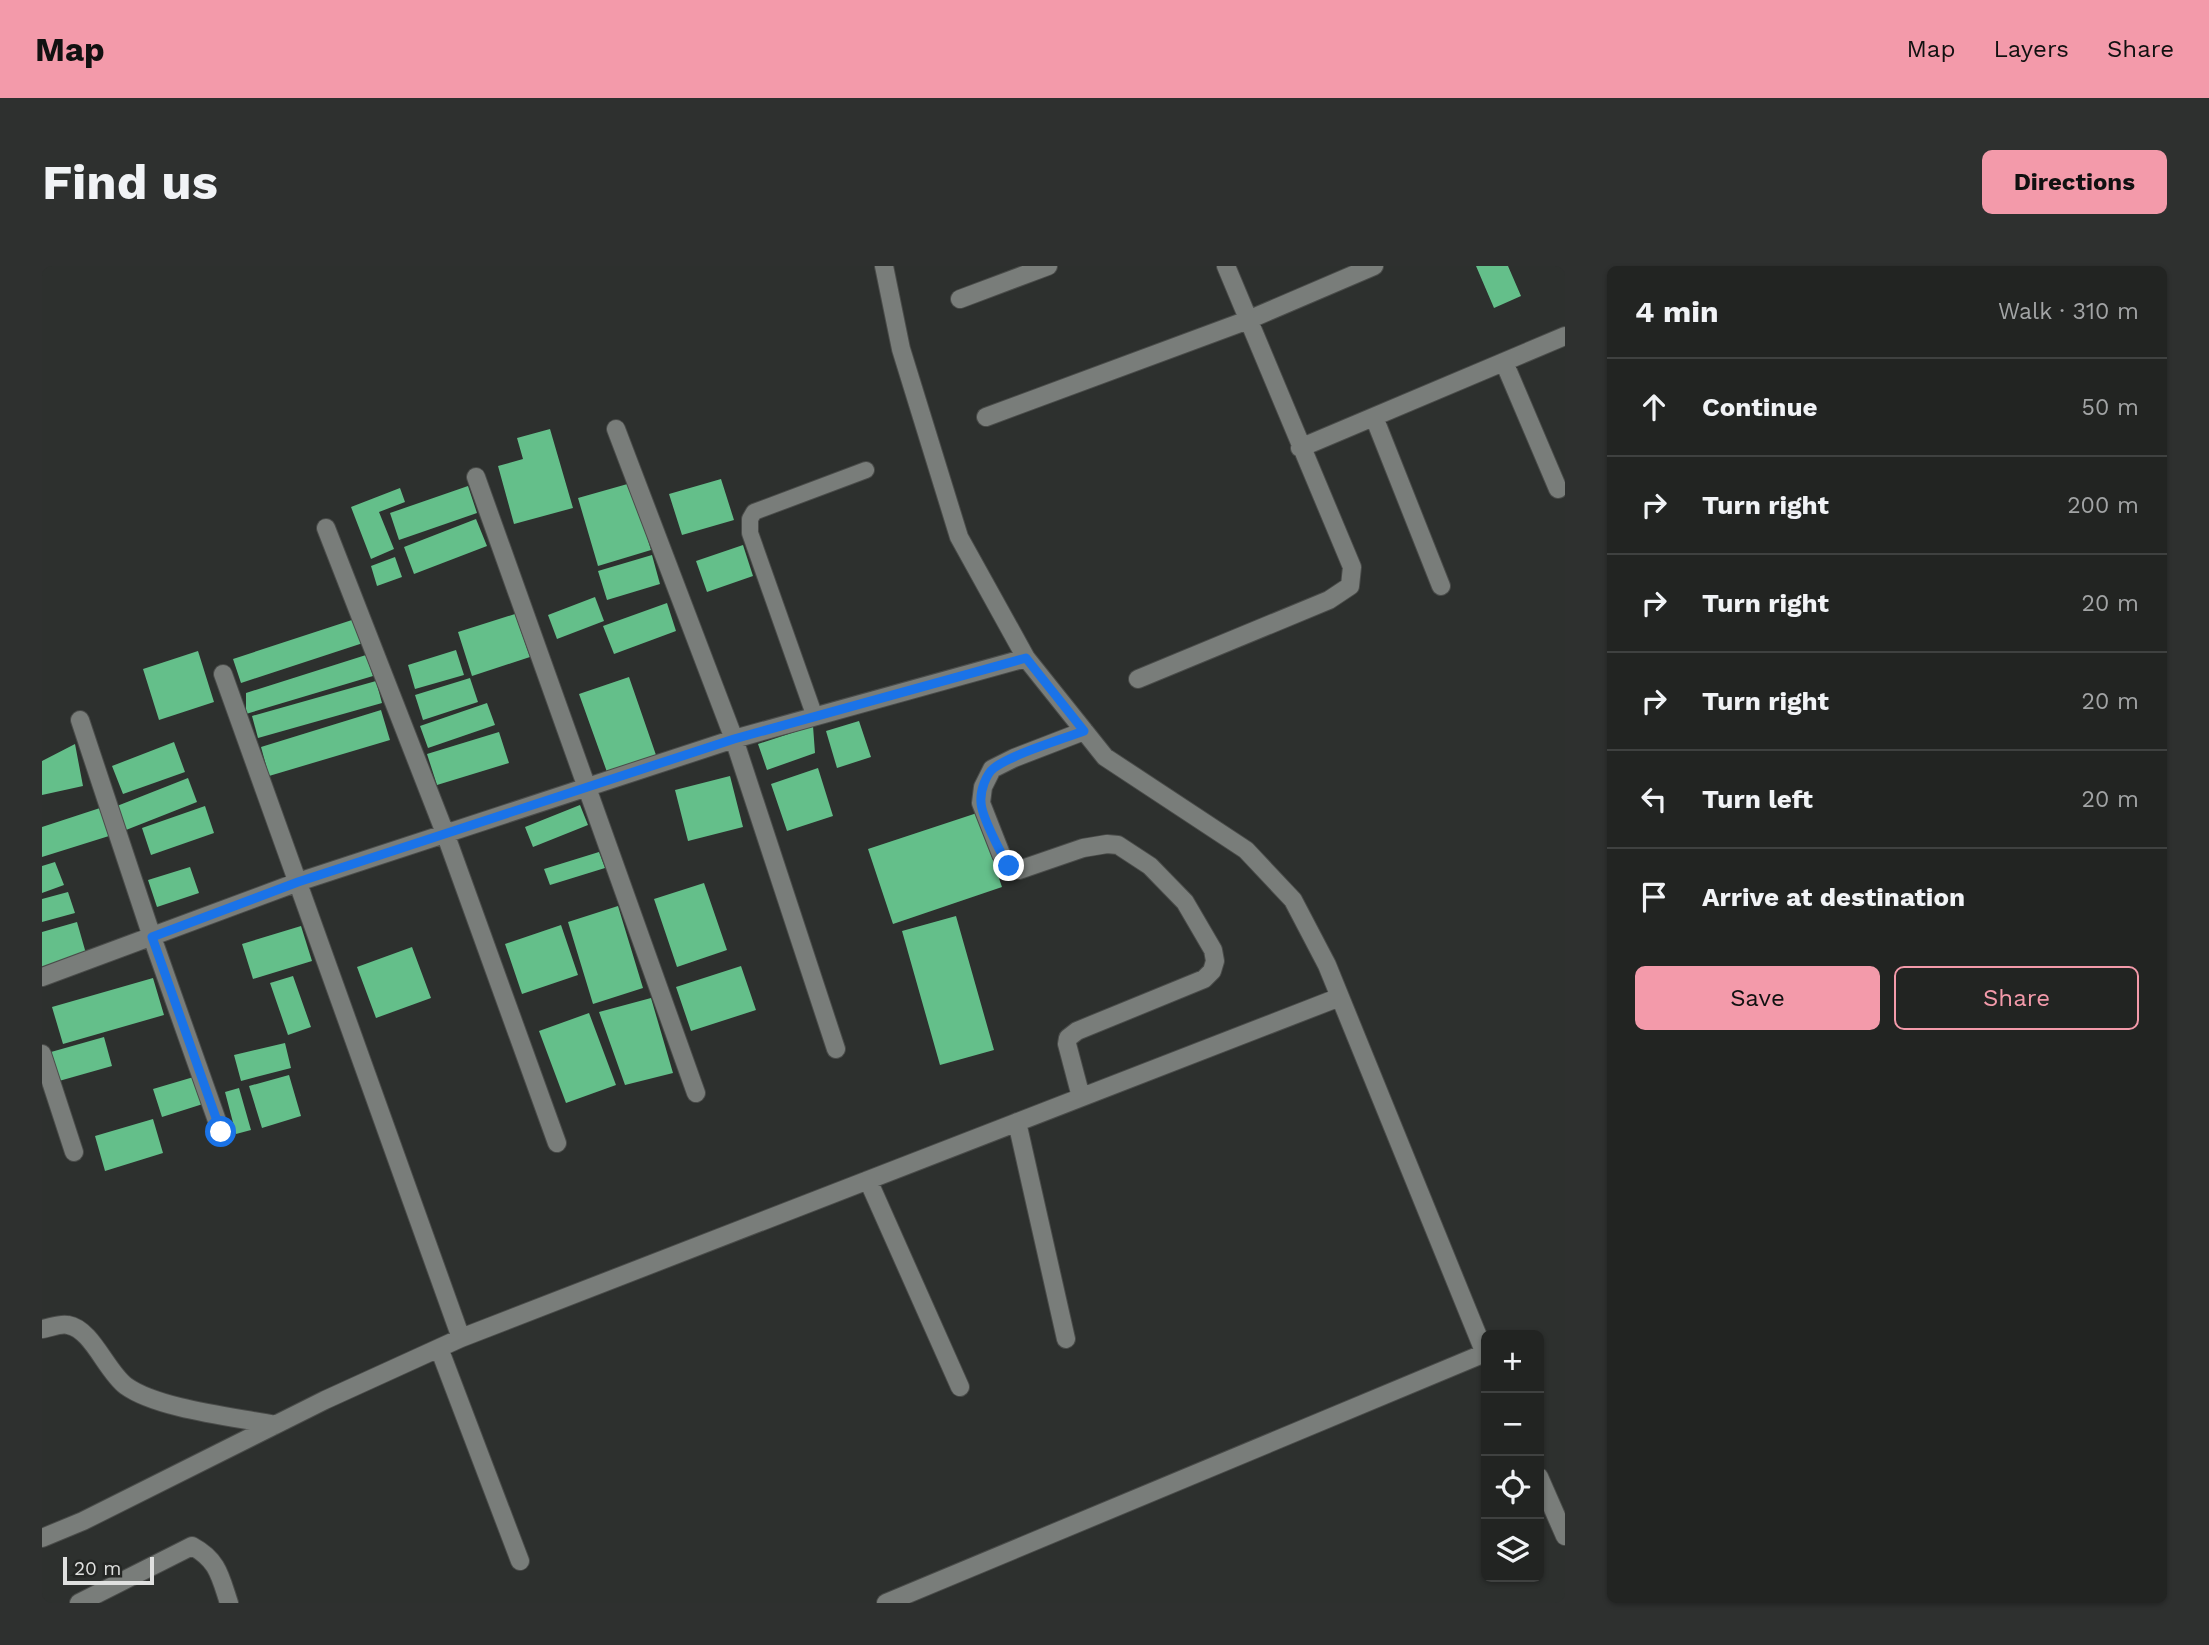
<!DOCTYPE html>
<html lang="en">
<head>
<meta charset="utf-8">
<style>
  :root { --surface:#222422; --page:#2e302f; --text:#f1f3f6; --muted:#a2a4a5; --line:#3f4140; --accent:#f39aaa }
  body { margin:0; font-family:"Work Sans",sans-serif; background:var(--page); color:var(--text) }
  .controls { position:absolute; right:21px; bottom:21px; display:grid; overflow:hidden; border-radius:10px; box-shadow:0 2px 5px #0004 }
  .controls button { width:63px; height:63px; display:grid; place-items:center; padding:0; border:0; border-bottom:2px solid var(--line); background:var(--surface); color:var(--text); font:35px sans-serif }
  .scale { position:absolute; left:21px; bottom:18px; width:91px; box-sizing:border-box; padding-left:7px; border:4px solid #dfe0df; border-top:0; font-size:19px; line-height:24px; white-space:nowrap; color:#dfe0df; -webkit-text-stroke:5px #242624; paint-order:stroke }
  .stop { position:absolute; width:21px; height:21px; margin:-16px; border:5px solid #1a73e8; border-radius:50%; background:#fff }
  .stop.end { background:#1a73e8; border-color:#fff; box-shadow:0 2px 7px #0008 }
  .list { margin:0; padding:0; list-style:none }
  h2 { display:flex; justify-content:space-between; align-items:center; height:91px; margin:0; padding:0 28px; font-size:30px }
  h2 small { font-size:23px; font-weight:400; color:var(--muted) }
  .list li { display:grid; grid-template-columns:46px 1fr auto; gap:21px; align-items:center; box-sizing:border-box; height:98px; padding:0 28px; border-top:2px solid var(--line) }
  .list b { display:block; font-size:26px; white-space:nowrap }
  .list em { font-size:23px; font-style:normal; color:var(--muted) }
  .actions { display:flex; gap:14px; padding:21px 28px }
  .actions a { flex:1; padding:16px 0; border:2px solid var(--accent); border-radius:10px; text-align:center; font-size:24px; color:var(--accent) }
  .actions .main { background:var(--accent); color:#111 }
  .icon { flex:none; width:38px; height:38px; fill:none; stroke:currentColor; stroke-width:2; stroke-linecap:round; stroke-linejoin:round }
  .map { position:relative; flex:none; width:1523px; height:1337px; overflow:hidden; border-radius:10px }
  header { display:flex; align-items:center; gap:42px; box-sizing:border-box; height:98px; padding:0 35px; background:var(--accent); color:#111 }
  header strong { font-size:33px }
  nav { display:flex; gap:38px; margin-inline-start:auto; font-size:24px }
  .intro { display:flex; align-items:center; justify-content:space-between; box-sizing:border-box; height:168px; padding:0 42px }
  h1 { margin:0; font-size:49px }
  .button { padding:18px 32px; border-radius:10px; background:var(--accent); color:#111; font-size:24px; font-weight:700 }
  main { display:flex; gap:42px; padding:0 42px }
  aside { flex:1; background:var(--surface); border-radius:10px; box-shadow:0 2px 5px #0004 }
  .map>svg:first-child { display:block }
  .building { fill:#64bf8a }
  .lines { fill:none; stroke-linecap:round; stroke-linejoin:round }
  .lane-casing { stroke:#4a4c4a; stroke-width:18 }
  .street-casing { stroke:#4a4c4a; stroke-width:20 }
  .lane { stroke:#797d7a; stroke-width:16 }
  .street { stroke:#797d7a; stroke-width:18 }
  .route { stroke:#1a73e8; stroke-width:9 }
</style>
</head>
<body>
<header>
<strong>Map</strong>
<nav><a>Map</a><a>Layers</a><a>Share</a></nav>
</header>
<div class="intro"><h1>Find us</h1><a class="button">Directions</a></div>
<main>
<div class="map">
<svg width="1523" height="1337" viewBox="0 0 1523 1337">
  <rect width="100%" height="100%" fill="#2d302e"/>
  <path class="building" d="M1434,0H1466L1479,30L1452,42Z
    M508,163L531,242L472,258L456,200L481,193L475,172Z
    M679,213L692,254L640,269L627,228Z
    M589,217L609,284L556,300L536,232Z
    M426,220L435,247L357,274L348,247Z
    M358,222L363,236L337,246L352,283L329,293L309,241Z
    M434,253L445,280L372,308L362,281Z
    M701,279L711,310L665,326L654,295Z
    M610,289L618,318L565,334L556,305Z
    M353,291L360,311L335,320L329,300Z
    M553,331L562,355L515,373L506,349Z
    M625,337L634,365L572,388L561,360Z
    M473,348L488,391L430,410L416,366Z
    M313,353L321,377L199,417L191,393Z
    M414,384L422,409L373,423L366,399Z
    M156,385L172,436L117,454L101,403Z
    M324,389L331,410L204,448V427Z
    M587,411L614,489L565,506L537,428Z
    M428,412L436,436L381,454L373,429Z
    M334,415L340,437L216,472L210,450Z
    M445,437L453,459L386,482L378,460Z
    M339,444L348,474L227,510L219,481Z
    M817,455L829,491L795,502L784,465Z
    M771,460L773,487L725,504L716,478Z
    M457,466L467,497L395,519L385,488Z
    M132,476L143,506L81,528L70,500Z
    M33,478L41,520L0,529V495Z
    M776,502L791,550L745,565L729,518Z
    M688,510L701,561L646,575L633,524Z
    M146,512L155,536L84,564L75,540Z
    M538,539L546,559L491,581L483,561Z
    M163,540L172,567L109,589L100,562Z
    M58,542L67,570L0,591V561Z
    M935,547L960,621L851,658L826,583Z
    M557,586L563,602L508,619L502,603Z
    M13,596L22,619L0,627V600Z
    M148,601L157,627L115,641L106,614Z
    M662,617L685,684L635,701L612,633Z
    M26,626L33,647L0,656V633Z
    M576,640L601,722L551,738L526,656Z
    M914,650L952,784L898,799L860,665Z
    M35,656L45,691L0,703V666Z
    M519,659L536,709L480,728L463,678Z
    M259,660L270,695L211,713L200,678Z
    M370,681L389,732L334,752L315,701Z
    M699,700L714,744L649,765L634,721Z
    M251,710L269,761L246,769L228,717Z
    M111,712L122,749L21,778L10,741Z
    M609,732L631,807L583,819L557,746Z
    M547,747L574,819L524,837L497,765Z
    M62,771L70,800L17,815L9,786Z
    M243,777L249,802L199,815L192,789Z
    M247,809L259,850L220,862L207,820Z
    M155,810L164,837L120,851L111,823Z
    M197,822L209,864L194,868L183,826Z
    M111,853L121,887L63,905L53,870Z"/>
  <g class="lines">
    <defs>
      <path id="lane" d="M773,451L708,267V253L712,246L824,204"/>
      <path id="street" d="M842,0L859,83L917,271L984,392L1063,491L1204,584L1251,634L1285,699L1444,1090
        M918,33L1006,0
        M1462,96L1516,223
        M944,151L1206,54L1332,0
        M1332,151L1399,320
        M574,163L692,473L794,783
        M1258,182L1523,70
        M434,211L654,827
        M284,262L403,567L515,877
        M181,408L419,1072
        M1096,413L1287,334L1308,320L1310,301L1184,0
        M38,454L110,671L179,866
        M0,711L256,616L692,473L984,392
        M0,788L32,886
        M1039,831L1025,778L1026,772L1035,765L1162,713L1170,705L1173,695L1171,684L1143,636L1108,600L1076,579L1065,578L1041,582L977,604L967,600L959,588L939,537L941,521L950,503L972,492L1042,465
        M975,856L1024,1073
        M826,914L918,1121
        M0,1063C8,1062 18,1057 26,1059C50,1063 64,1105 84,1120C116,1143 193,1151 233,1159
        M397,1082L478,1295
        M1497,1211L1523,1270
        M0,1272L41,1255L283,1134L419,1072L1298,731
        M37,1337L150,1280C176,1294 178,1310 187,1337
        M844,1337L1443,1087"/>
    </defs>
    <use href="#lane" class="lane-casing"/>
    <use href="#street" class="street-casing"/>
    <use href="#lane" class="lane"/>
    <use href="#street" class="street"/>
  </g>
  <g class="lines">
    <path class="route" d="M179,866L110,671L256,616L692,473L984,392L1042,465C1018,474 971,488 952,502C944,508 938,525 939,536C939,549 959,588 967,600"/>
  </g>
</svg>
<div class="controls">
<button>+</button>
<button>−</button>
<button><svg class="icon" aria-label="locate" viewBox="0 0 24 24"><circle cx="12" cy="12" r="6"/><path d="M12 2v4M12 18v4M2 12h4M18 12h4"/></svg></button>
<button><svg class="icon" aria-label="layers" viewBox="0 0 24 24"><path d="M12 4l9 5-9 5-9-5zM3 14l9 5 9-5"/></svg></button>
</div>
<div class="scale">20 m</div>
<div class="stop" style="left:179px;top:866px"></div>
<div class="stop end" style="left:967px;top:600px"></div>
</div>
<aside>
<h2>4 min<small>Walk · 310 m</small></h2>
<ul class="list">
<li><svg class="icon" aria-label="ahead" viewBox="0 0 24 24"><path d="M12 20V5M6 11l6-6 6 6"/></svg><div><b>Continue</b></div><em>50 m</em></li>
<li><svg class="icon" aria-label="right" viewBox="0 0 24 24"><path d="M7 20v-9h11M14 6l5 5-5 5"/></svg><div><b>Turn right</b></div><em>200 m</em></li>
<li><svg class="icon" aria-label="right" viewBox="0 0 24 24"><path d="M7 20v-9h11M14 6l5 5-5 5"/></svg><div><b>Turn right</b></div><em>20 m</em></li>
<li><svg class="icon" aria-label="right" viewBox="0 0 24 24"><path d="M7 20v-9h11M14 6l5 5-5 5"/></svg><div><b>Turn right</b></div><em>20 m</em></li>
<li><svg class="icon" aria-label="left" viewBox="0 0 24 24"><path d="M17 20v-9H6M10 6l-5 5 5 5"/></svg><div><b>Turn left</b></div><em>20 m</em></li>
<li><svg class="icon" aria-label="arrive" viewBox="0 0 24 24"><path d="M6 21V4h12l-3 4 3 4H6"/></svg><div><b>Arrive at destination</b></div></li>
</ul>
<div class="actions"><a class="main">Save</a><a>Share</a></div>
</aside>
</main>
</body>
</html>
